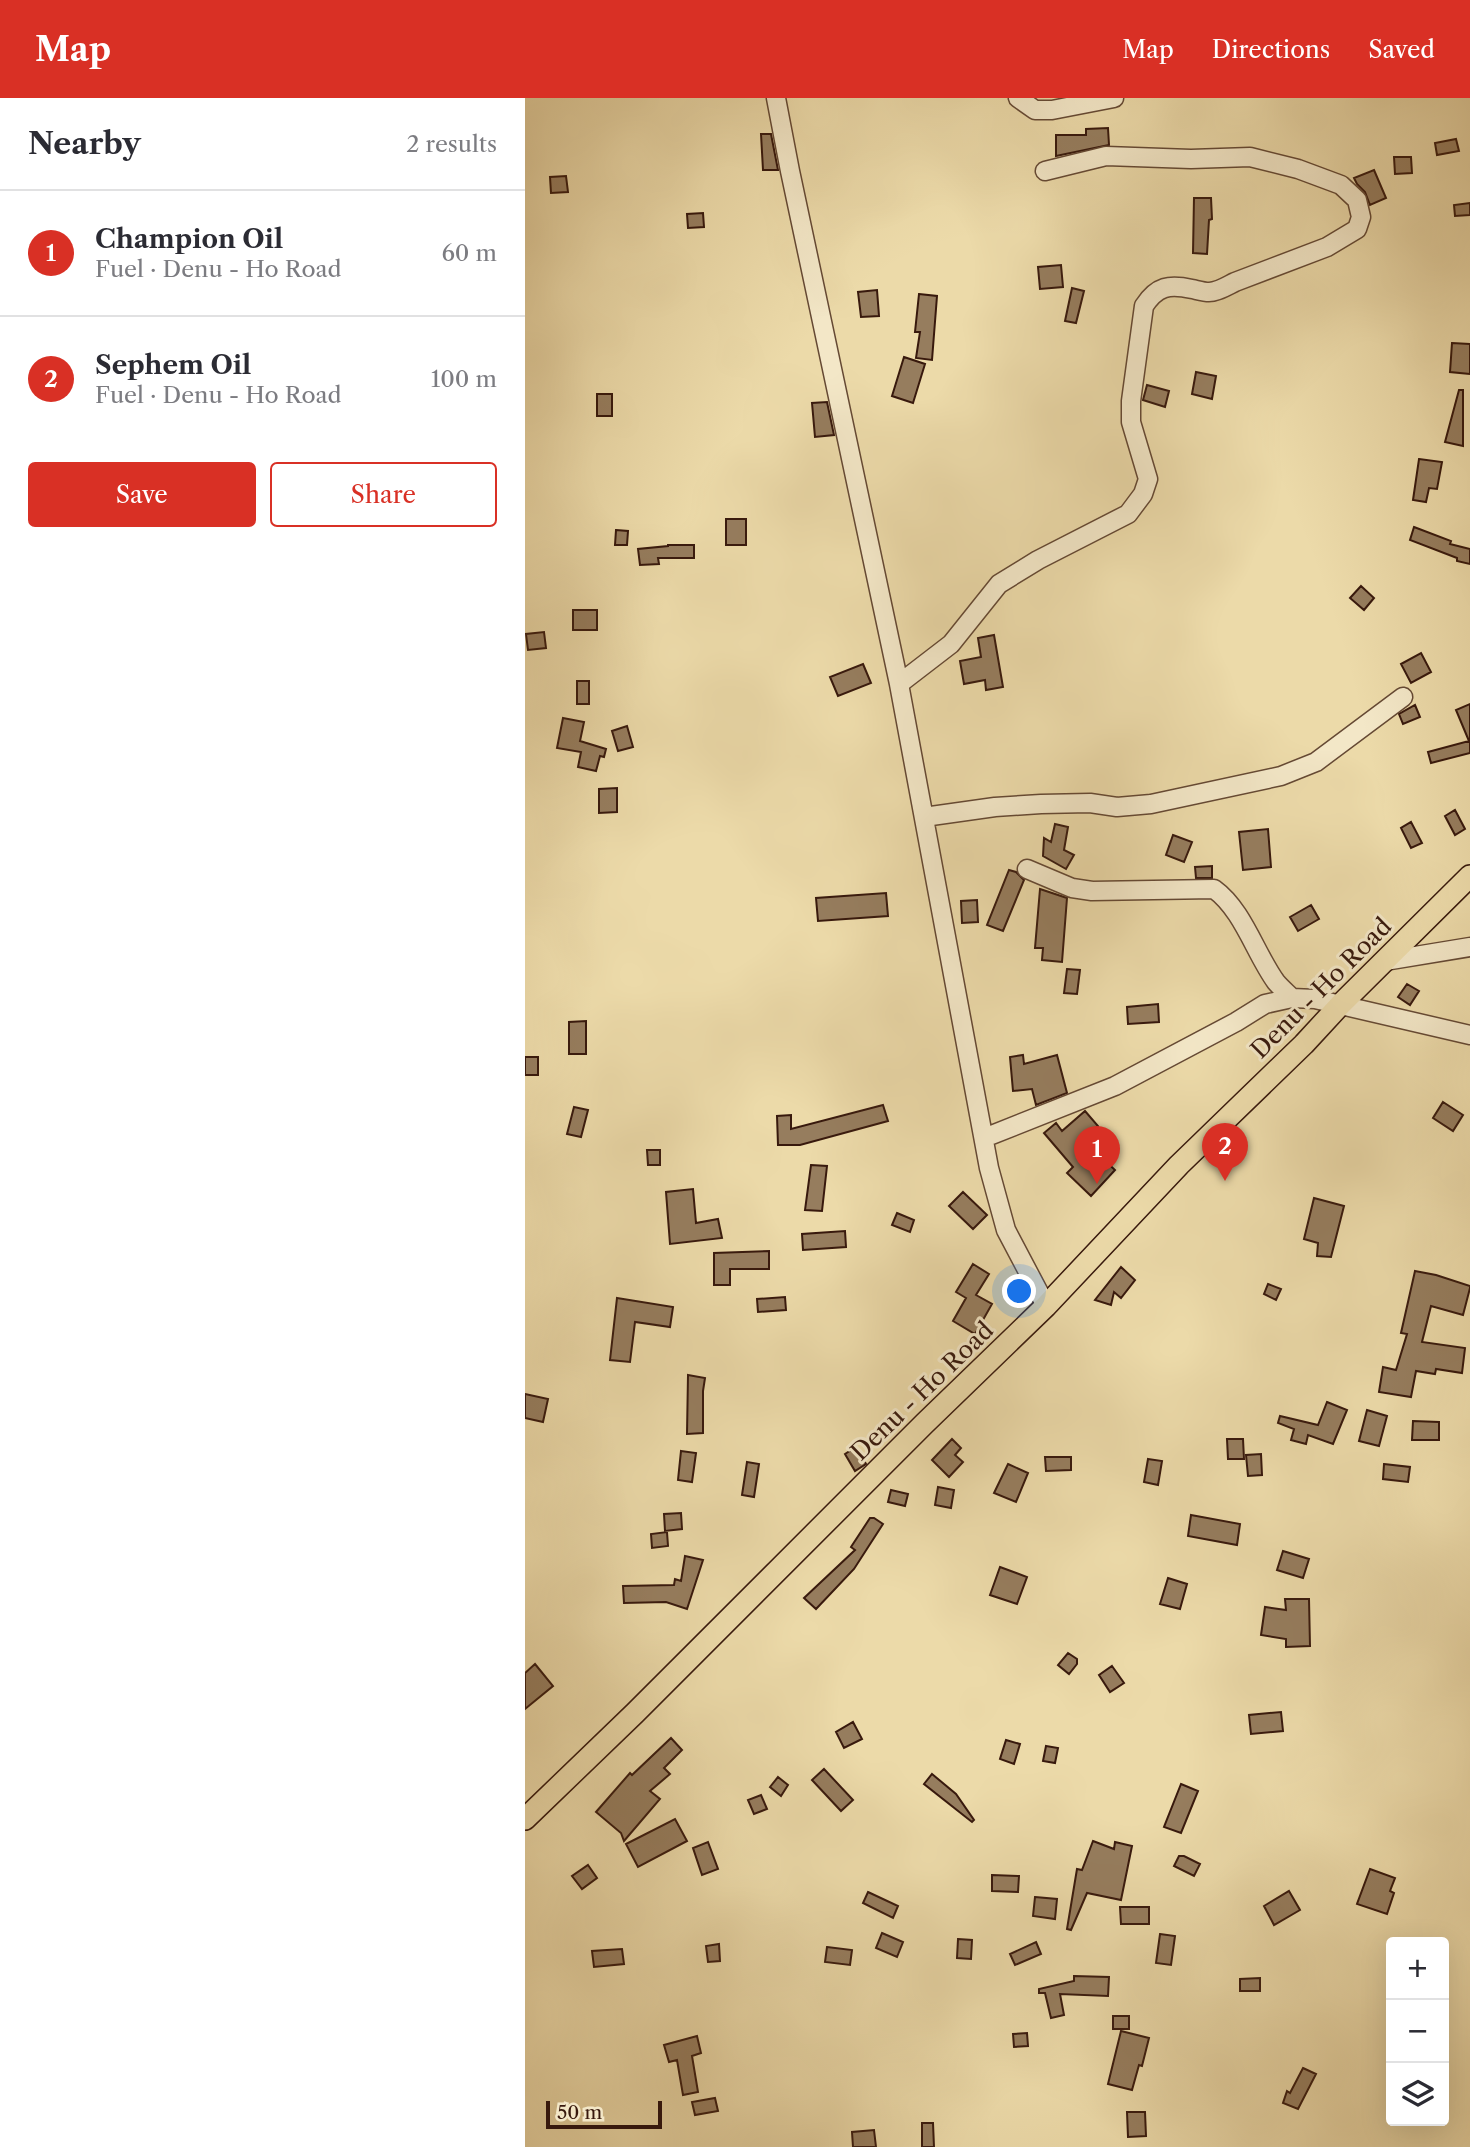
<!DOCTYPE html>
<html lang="en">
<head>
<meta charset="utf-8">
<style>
  :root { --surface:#fff; --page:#f7f7f7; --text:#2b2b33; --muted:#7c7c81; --line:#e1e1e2; --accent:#d93025 }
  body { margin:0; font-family:"Libre Caslon Text",serif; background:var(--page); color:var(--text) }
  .controls { position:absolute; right:21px; bottom:21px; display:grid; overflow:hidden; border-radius:7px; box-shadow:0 7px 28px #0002 }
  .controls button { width:63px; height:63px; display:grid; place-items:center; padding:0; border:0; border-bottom:2px solid var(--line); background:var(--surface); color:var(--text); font:35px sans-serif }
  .scale { position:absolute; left:21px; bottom:18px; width:116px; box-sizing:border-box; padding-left:7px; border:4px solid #38190d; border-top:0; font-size:19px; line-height:24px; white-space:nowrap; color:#38190d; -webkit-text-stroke:5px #f3e7c7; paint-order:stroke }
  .you { position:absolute; left:495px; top:1194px; width:24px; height:24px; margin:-18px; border:5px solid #fff; border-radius:50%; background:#1a73e8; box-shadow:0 0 0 10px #1a73e833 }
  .badge { display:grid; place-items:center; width:46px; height:46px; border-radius:50%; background:var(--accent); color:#fff; font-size:23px; font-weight:700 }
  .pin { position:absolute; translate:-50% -58px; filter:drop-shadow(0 2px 4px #0008) }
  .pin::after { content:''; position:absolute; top:37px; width:24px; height:21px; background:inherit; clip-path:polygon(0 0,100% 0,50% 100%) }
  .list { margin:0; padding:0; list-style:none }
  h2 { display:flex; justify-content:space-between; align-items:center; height:91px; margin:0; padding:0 28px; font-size:30px }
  h2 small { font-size:23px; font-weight:400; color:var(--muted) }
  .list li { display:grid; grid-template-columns:46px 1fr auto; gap:21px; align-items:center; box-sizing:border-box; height:126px; padding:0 28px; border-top:2px solid var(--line) }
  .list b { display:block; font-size:26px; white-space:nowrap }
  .list p { margin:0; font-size:23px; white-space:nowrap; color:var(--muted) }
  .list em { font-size:23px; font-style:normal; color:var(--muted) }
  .actions { display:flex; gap:14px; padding:21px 28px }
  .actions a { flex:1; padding:16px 0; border:2px solid var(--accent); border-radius:7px; text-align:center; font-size:24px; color:var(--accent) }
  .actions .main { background:var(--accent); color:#fff }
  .icon { flex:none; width:38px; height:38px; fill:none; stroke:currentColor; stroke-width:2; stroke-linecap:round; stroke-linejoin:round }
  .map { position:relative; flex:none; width:945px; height:2049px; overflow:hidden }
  header { display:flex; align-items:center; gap:42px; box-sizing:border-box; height:98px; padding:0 35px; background:var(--accent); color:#fff }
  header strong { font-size:33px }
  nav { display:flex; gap:38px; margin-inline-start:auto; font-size:24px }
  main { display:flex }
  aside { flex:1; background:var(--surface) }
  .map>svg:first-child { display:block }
  .building { fill:#967d5e; stroke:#38190d; stroke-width:2 }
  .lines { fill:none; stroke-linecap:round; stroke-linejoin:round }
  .minor-casing { stroke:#654934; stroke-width:21 }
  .major-casing { stroke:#38190d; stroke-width:24 }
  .minor { stroke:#f3e7c7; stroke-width:18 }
  .major { stroke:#ecdaa9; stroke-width:21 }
  .labels { text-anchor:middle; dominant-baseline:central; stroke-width:6; stroke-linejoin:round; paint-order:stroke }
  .street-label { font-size:24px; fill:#38190d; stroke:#f3e7c7 }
</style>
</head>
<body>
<header>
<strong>Map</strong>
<nav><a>Map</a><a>Directions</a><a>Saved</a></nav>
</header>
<main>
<aside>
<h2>Nearby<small>2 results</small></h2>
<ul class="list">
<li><span class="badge">1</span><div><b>Champion Oil</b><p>Fuel · Denu - Ho Road</p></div><em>60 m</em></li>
<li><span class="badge">2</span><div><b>Sephem Oil</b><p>Fuel · Denu - Ho Road</p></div><em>100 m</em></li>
</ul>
<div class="actions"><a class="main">Save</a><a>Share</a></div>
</aside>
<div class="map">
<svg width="945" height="2049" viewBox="0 0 945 2049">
  <rect width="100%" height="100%" fill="#ecdaa9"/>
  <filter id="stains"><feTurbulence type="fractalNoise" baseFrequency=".00286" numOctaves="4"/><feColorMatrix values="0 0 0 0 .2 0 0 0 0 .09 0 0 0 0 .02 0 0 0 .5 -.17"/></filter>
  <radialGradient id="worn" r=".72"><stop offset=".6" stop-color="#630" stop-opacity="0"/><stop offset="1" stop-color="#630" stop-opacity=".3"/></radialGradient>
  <path class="building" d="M583,30L584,47L531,58V37H561V31Z
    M236,36H246L253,72H238Z
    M931,41L934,53L912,57L910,45Z
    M869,59H886L887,75L870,76Z
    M849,72L861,100L845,107L840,94L832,86L829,80Z
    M41,78L43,94L26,95L25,79Z
    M669,100H686L687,121L684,122L682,156L668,155Z
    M945,105V117L930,118L929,107Z
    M178,115L179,129L163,130L162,116Z
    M536,167L538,189L515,191L513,169Z
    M547,190L559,193L551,225L540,223Z
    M352,192L354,218L336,219L333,194Z
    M394,196L412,198L407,262L391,260L395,234H390Z
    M927,245L945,246V276L925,274Z
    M379,259L400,266L388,305L367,298Z
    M671,274L691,278L687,301L667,296Z
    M622,287L644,293L640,309L618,302Z
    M934,292H938V348L920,344Z
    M72,296H87V318H72Z
    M302,304L309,337L290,339L287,305Z
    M894,361L917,364L912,391L904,390L901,404L888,402Z
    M201,421H221V447H201Z
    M889,429L926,443L925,446L945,451V466L932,463V460L885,442Z
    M91,432L103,433L102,447H90Z
    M143,447H169V460H133L134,466L115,467L113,451L143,448Z
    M836,488L849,500L839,512L825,500Z
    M48,512H72V532H48Z
    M19,534L21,550L3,552L1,536Z
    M469,537L478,589L461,592L460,582L439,586L435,563L456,559L453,540Z
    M896,555L906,574L886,585L876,566Z
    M338,566L346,585L313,598L305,579Z
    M52,583H64V606H52Z
    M945,606V655L906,665L903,654L944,643L931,612Z
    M890,607L895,619L878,626L874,616Z
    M38,620L59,624L55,643L81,651L79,659L75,658L71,673L53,669L56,654L32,650Z
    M102,628L108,649L93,653L87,633Z
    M92,690V714L74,715V691Z
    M930,712L940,731L930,737L920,718Z
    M886,724L897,745L886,750L876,730Z
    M530,726L543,729L539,752L549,757L541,771L518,758L519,740L526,744Z
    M743,731L746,769L718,772L714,734Z
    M648,737L667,744L659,764L641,757Z
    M687,768V780H671L670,769Z
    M484,772L491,774L499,782L478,833L462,827Z
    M515,791L542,800L537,864L517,862L518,850H510Z
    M361,795L363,818L293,823L291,800Z
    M452,802L453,824L437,825L436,803Z
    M786,807L794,821L773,833L765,819Z
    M542,871L555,872L552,896L539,895Z
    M882,886L894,893L885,907L873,899Z
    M633,906L634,924L603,926L602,909Z
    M61,923V956H44V924Z
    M498,957L499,966L532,957L542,995L511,1007L507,991L488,993L485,959Z
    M0,959H13V977H0Z
    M918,1004L938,1017L928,1033L908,1020Z
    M358,1007L363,1023L275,1047H253L252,1018L266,1017V1031Z
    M49,1009L63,1012L56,1039L42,1036Z
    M560,1013L573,1028L557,1041L590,1072L566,1098L542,1075L548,1069L519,1035L531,1025L537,1033Z
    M122,1052H135V1067H123Z
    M286,1067L302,1068L297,1113L280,1112Z
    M168,1091L171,1125L193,1121L197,1140L145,1146L141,1094Z
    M438,1094L462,1117L448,1131L424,1108Z
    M789,1100L819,1108L806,1159L792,1158L793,1145L779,1141Z
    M372,1115L389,1122L385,1134L367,1127Z
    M320,1133L321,1149L278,1152L277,1136Z
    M244,1153V1171H205V1187H189V1155Z
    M448,1166L464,1176L451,1197L467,1206L450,1236L428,1223L441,1200L431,1194Z
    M596,1169L610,1182L596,1200L589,1194L586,1207L570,1202Z
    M890,1173L911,1177L945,1188V1190L938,1217L906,1208L897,1244L940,1250L937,1275L911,1271L910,1276L891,1273L886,1299L854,1294L858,1269L871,1272L882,1236L876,1235Z
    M743,1186L756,1191L751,1202L739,1196Z
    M260,1199L261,1212L233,1214L232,1201Z
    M92,1200L148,1209L145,1229L110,1224L105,1264L85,1262Z
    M163,1277L180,1280L178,1293V1335L162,1336Z
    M0,1296L23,1301L18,1324L0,1320Z
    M802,1304L822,1312L808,1346L783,1337L781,1346L766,1342L769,1331L753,1325L755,1318L793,1327Z
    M842,1312L862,1318L854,1348L834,1343Z
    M888,1323L914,1324V1342H887Z
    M427,1341L436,1350L430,1357L438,1364L424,1379L407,1362Z
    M702,1341H718L719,1361H703Z
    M331,1349L341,1366L330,1373L320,1356Z
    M156,1353L171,1355L167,1384L153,1382Z
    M736,1356L737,1377L723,1378L721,1357Z
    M520,1359H546V1372L521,1373Z
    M623,1361L637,1363L633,1387L619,1384Z
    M222,1364L234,1366L229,1399L217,1397Z
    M483,1366L503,1375L491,1404L469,1395Z
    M859,1366L885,1369L883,1384L858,1381Z
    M413,1389L429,1392L426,1410L410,1407Z
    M366,1392L383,1396L380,1408L363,1404Z
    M156,1415L157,1431L140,1433L139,1416Z
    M666,1417L715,1426L712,1447L663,1438Z
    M345,1420H349L358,1426L329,1471L291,1511L279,1500L330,1452L326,1449Z
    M142,1434L143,1448L127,1450L126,1436Z
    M758,1453L784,1461L778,1480L752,1472Z
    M160,1458L178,1462L162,1511L141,1504L99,1505L98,1488L149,1487L150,1481L156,1483Z
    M475,1469L502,1479L492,1506L465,1497Z
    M643,1480L662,1486L655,1511L635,1506Z
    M760,1501H784L785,1548L761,1549V1541L736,1537L740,1509L761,1512Z
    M543,1555L552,1561V1566L544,1576L533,1567Z
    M10,1566L28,1588L0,1611V1575Z
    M587,1568L599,1585L585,1594L574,1577Z
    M756,1614L758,1633L726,1636L724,1617Z
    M328,1624L337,1641L319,1650L311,1634Z
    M146,1640L157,1652L139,1670L145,1676L125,1693L135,1701L99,1743L96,1735L71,1714L105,1675L107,1677Z
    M481,1642L495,1646L489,1666L475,1661Z
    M521,1648L533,1650L530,1665L518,1663Z
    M299,1671L328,1702L316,1713L287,1682Z
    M407,1676L431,1696L449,1722L447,1724L399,1686Z
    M253,1679L263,1687L256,1698L245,1689Z
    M656,1686L673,1693L656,1735L639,1729Z
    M236,1697L242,1711L229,1716L223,1702Z
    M150,1721L162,1743L113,1769L101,1746Z
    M568,1743L589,1751L590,1744L607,1748L596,1802L562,1795L546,1832L542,1831L552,1771L557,1772Z
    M183,1744L193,1771L177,1777L168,1750Z
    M654,1758H659L675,1766L669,1778L649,1768Z
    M63,1767L72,1780L57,1791L47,1778Z
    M845,1771L870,1780L865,1793L869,1795L862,1816L832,1806Z
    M467,1777L494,1778L493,1794L467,1793Z
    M764,1793L775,1812L749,1827L739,1808Z
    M343,1794L373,1808L368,1820L338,1805Z
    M510,1799L532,1801L530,1821L508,1818Z
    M595,1809H624V1826H596Z
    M357,1835L378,1844L372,1859L351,1850Z
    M635,1836L650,1838L646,1867L631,1865Z
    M433,1841L447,1842L446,1861L432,1860Z
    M511,1844L516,1856L490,1867L485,1856Z
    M194,1846L195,1863L183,1864L181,1848Z
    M302,1849L327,1852L325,1867L300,1864Z
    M97,1851L99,1866L69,1869L67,1853Z
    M549,1878L584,1879L583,1898L535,1896L539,1917L526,1920L520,1895H514V1891L549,1883Z
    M735,1880V1893H715V1881Z
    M588,1918H604V1931H588Z
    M596,1933L624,1940L617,1968L614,1967L607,1992L583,1986Z
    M502,1935L503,1948L489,1949L488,1936Z
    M172,1938L176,1955L167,1958L173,1994L158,1997L152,1962L144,1964L139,1947Z
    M778,1970L791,1976L773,2011L758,2005L762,1993L765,1995Z
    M190,2000L193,2013L170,2017L167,2004Z
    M602,2014H620L621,2038L603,2039Z
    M397,2025H408L409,2049H397Z
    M349,2032L351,2049H328L327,2034Z"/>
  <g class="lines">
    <defs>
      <path id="minor" d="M251,0L265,73L374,586L464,1070L481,1132L521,1208
        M493,0L510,12H527L589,0
        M374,586L426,546L474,486L513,462L603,416L618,396L623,381L606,324V303L619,208C632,188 644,186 667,191C672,192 679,194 684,194C693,194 702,188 710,184L802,149L832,131L836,119L832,102L816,87L773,71L725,59L666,61L581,58L520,73
        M399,719L470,709L516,706L565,705L592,709L626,706L756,678L791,664L878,599
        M502,771L547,790L567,793L689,791C718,812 730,855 751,884C756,890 762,895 767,900
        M860,863L945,849
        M459,1040L590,988L711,924L740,906L767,900L790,901L945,937"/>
      <path id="major" d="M0,1721L110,1615L400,1325L521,1208L654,1067L779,946L815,907L945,778"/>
    </defs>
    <use href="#minor" class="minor-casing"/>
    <use href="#major" class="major-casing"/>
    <use href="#minor" class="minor"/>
    <use href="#major" class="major"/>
  </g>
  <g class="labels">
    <g class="street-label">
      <text transform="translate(796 890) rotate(-45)">Denu - Ho Road</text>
      <text transform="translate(397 1293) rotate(-44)">Denu - Ho Road</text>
    </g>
  </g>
  <rect width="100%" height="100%" filter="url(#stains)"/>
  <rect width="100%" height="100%" fill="url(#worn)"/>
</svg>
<div class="controls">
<button>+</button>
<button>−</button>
<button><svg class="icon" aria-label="layers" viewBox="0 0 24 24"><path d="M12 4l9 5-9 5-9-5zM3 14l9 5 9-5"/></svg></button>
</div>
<div class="scale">50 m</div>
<div class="you"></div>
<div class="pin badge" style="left:572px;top:1086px">1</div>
<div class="pin badge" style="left:700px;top:1083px">2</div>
</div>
</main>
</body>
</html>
